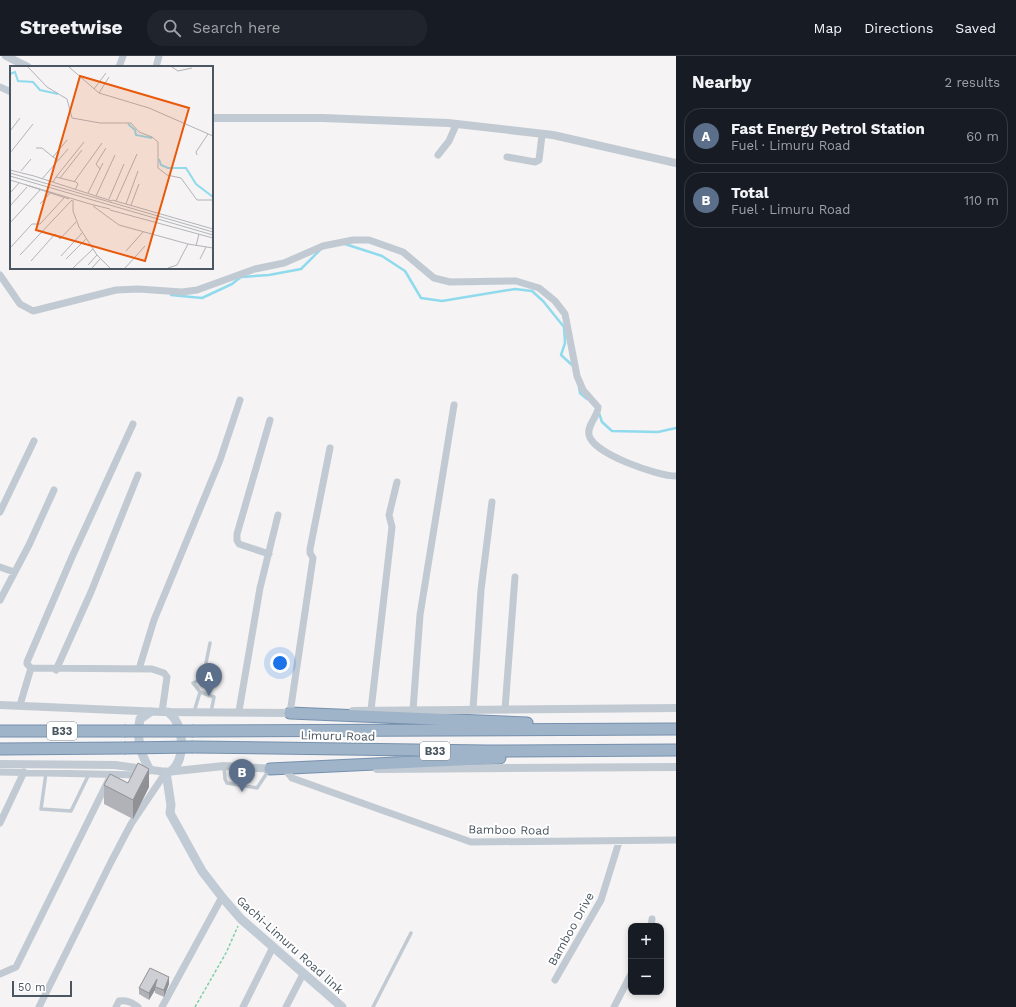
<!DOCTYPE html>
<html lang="en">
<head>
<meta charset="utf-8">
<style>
  :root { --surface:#171b24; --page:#20242c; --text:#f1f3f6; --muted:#9ea1a6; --line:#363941; --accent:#b45309 }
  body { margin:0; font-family:"Work Sans",sans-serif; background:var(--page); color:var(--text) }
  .controls { position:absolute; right:12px; bottom:12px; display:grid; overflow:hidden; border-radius:8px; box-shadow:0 2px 6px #0003 }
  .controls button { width:36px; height:36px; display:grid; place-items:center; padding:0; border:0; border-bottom:1px solid var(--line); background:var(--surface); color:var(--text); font:20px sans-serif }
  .scale { position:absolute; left:12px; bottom:10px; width:60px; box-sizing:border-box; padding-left:4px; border:2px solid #4a5661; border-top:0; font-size:11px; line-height:14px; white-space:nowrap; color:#4a5661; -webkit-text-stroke:3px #fff; paint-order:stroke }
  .you { position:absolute; left:280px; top:607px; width:14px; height:14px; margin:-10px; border:3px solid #fff; border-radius:50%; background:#1a73e8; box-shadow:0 0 0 6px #1a73e833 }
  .badge { display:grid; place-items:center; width:26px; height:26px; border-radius:50%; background:var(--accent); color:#fff; font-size:13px; font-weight:700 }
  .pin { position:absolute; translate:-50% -33px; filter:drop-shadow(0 1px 2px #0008) }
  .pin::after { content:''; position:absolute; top:21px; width:14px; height:12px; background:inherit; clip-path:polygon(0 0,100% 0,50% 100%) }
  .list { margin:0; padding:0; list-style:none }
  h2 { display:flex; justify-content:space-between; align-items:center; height:52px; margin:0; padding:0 16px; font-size:17px }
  h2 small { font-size:13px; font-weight:400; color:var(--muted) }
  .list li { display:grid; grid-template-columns:26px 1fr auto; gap:12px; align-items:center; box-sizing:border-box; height:56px; margin:0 8px 8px; padding:0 8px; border:1px solid var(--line); border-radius:16px }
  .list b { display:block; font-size:15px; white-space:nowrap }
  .list p { margin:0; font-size:13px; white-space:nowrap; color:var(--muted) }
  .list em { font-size:13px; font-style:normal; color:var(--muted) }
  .icon { flex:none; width:22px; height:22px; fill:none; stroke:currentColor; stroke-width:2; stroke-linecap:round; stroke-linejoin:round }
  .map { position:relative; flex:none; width:676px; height:951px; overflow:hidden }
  header { display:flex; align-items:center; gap:24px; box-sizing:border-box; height:56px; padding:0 20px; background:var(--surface); border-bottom:1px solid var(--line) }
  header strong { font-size:19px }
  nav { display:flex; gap:22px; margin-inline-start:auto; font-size:14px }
  .search { width:280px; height:36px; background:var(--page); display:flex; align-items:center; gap:10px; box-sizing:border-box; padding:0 14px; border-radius:16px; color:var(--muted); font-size:15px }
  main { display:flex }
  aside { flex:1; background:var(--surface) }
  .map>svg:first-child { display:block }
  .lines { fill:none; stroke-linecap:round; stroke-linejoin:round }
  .stream { stroke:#90daee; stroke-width:2.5 }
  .trunk-casing { stroke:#7690ad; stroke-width:13 }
  .path { stroke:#7ad0a6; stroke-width:1.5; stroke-dasharray:3 2; stroke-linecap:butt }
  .service { stroke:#c1cad2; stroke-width:3.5 }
  .minor { stroke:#c1cad2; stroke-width:7 }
  .tertiary { stroke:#c1cad2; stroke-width:8 }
  .secondary { stroke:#c1cbd6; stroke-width:9 }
  .trunk { stroke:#9fb4c9; stroke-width:11 }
  .trunk-bridge-casing { stroke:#7690ad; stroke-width:13; stroke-linecap:butt }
  .trunk-bridge { stroke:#9fb4c9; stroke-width:11 }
  .wall { fill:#b0b2b7 }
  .shaded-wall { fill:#909195 }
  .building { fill:#cdcfd5; stroke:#909195 }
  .labels { text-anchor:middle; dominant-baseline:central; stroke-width:4; stroke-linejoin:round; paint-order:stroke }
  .shield { fill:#fff; stroke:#808990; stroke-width:1 }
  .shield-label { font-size:11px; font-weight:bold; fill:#4a5661 }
  .street-label { font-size:12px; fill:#4a5661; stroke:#fff }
  .inset-river { fill:none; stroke:#90daee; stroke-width:2 }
  .inset-road { fill:none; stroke:#b1b4b9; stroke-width:1 }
  .view { fill:#e8590c; fill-opacity:0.15; stroke:#e8590c; stroke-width:2 }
  .inset-edge { fill:none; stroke:#4a5661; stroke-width:2 }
</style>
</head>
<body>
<header>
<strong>Streetwise</strong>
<div class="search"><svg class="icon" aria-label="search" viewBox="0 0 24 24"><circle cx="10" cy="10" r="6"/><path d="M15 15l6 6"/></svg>Search here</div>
<nav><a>Map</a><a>Directions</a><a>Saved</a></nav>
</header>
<main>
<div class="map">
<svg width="676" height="951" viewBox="0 0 676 951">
  <rect width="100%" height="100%" fill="#f5f3f3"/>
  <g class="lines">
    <path class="stream" d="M345,188L382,200L405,215L421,242L442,245L515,233L532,235L543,245L564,271L565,287L561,299L572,309
      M171,239L202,242L232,228L241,221L269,219L301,213L320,194
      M579,331L580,337L587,343
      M599,357L602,366L612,375L658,376L676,372"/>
    <defs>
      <path id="trunk" d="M290,657L527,667
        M0,675H124
        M194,675L676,673
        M193,691L487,695L676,694
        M0,693L124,692
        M270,713L500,702"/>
    </defs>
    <use href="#trunk" class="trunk-casing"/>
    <path class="path" d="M195,951L226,897L238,870"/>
    <path class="service" d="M200,636L214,641L211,656
      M194,656L200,636L193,627L203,622L210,587
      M224,710L225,723L227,727L257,732L269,714
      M46,717L41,753L71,755L89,718
      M373,951L411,877"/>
    <path class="minor" d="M119,11L123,0
      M156,11L159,0
      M0,31L11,36
      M438,99L449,85L456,69
      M507,101L535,106L539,104L542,79
      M0,219L20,248L33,255L116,234L138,233L182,236L197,234L255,213L284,207L323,190L353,184H369L403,196L434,222L450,226L516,225L539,232L555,245L565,258L577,320L583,334L598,351C598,361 587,368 589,379C593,398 658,420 676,420
      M0,456L34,385
      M269,498L239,488L237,484V478L270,364
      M0,511L14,516
      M0,544L29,489L54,434
      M31,612L27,608V606L72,501L133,368
      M139,613L154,564L220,404L240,344
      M56,614L91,536L138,419
      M20,649L31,612L152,613L164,617L167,621L162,656
      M473,653L481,534L492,446
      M505,653L515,521
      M371,654L392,471L389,459L397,426
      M413,654L420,559L454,349
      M239,655L260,532L278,459
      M290,657L313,502L310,497V493L330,392
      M285,713L292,722L471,786L676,784
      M0,716L140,719
      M0,767L24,716
      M651,870L652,863
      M0,918L16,911L111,719
      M555,924L601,844L619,786
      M39,951L111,806L131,768L166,716
      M116,951L119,945C127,944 131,946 138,951
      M162,951L222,841
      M243,951L273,891
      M286,951L303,918
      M614,951L631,918"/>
    <path class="tertiary" d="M6,0L28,11
      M212,62H323L448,67L553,79L676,107
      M0,649L162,656L295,657
      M353,655L676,652
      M0,708L115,709L166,716L224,710L275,713
      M377,713L676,711"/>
    <path class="secondary" d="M150,656L140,663C136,682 140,698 150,714
      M168,656C184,667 187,703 171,715
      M166,716L171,749L170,757L202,815L222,841L241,863L342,951"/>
    <use href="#trunk" class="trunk"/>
    <defs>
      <path id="trunk-bridge" d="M124,675H194
        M124,692L193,691"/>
    </defs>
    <use href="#trunk-bridge" class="trunk-bridge-casing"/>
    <use href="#trunk-bridge" class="trunk-bridge"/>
  </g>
  <path class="wall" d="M128,727L149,731L133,763L104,748V729Z
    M169,928L164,941L155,937V934L149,944L139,938V932Z"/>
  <path class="shaded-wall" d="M149,713V731L133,763V744Z
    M169,921V928L164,941V934Z
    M157,923L155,931V934L149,944V937Z"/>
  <path class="building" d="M138,707L149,713L133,744L104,729L110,718L128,727Z
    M150,912L169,921L164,934L155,931L157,923L149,937L139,932Z"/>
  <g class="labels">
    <g class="shield">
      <rect x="47" y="666" width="30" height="18" rx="3"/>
      <rect x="420" y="686" width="30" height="18" rx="3"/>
    </g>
    <g class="shield-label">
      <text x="62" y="675">B33</text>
      <text x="435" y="695">B33</text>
    </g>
    <g class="street-label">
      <text transform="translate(338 680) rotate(1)">Limuru Road</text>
      <text transform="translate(509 774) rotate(1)">Bamboo Road</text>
      <text transform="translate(571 873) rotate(-61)">Bamboo Drive</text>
      <text transform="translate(290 889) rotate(42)">Gachi-Limuru Road link</text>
    </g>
  </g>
  <g transform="translate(10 10)">
    <rect width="203" height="203" fill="#f5f3f3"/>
    <path class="inset-river" d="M0,8L5,6L8,15L23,16L30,24L48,28M118,58L125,64L126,69L142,72M149,93L151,99L158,102H176L186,118L203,131"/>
    <path class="inset-road" d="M18,1L37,21L57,33L62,52L90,57H121L129,66L142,71L148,76V102L157,109L171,112L187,134H203M59,1L89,27L139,42L203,70M162,1L168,5L182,2M84,23L96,7M89,27L99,11M0,65L10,52M26,82H32L43,91M0,87L23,58M187,89L186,86L198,68M48,94L43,91L57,74M90,103L86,98L96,82M0,104L24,110M11,105L21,93M0,107L203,166M0,110L203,169M24,110L86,130M46,111L74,76M50,112L72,84M32,113L58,83M0,114L80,138M43,116L46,111L66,116L68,118L65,124M64,116L92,77M16,119L59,133M0,127L9,117M78,127L93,97M86,130L105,89M86,130L102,135M99,133L114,98M63,134V145L69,161L87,189L100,202M102,134L203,163M106,135L127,88M30,138L40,127M80,138L100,143M116,138L128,105M121,139L129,118M0,140L17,121M83,140L109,159L178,178L203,182M100,144L203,172M0,157L30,124M186,180L189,168M1,181L22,158H30L54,132M116,185L133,166M10,189L62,134M51,190L72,167M56,193L76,173M190,193L196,181M21,195L45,168L50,173L66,156M78,199L87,189M63,202L83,183M82,202L90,193M115,202L135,180M158,202L167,199L178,178"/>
    <path class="view" d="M70,10L179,42L135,195L26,164Z"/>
    <rect width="203" height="203" class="inset-edge"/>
  </g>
</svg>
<div class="controls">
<button>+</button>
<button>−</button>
</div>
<div class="scale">50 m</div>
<div class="you"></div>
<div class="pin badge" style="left:209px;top:640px;background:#5c6f8a">A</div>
<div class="pin badge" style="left:242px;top:736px;background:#5c6f8a">B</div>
</div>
<aside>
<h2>Nearby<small>2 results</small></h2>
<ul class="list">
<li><span class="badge" style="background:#5c6f8a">A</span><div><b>Fast Energy Petrol Station</b><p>Fuel · Limuru Road</p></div><em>60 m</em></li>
<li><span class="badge" style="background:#5c6f8a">B</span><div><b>Total</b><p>Fuel · Limuru Road</p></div><em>110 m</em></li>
</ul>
</aside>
</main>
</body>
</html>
